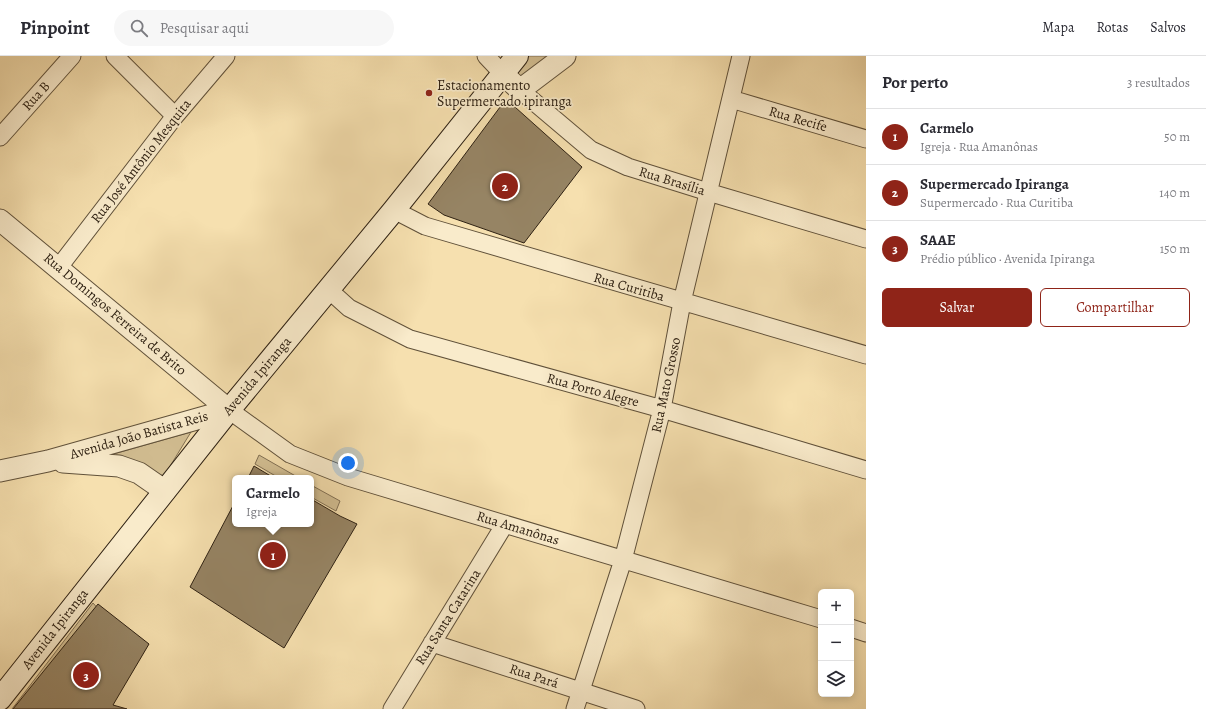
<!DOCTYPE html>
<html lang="pt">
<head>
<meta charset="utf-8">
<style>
  :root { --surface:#fff; --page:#f7f7f7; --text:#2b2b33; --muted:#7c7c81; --line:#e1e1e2; --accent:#8f2418 }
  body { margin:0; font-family:Alegreya,serif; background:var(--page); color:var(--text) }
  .controls { position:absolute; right:12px; bottom:12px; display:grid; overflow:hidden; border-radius:6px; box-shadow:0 2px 10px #0003 }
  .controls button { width:36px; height:36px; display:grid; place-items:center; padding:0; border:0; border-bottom:1px solid var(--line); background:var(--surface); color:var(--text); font:20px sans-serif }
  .you { position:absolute; left:348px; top:407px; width:14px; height:14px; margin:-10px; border:3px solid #fff; border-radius:50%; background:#1a73e8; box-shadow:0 0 0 6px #1a73e833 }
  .badge { display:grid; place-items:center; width:26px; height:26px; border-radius:50%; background:var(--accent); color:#fff; font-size:13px; font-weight:700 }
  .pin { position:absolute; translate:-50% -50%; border:2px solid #fff; box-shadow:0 1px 4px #0006 }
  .popup { position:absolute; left:232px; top:419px; width:82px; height:52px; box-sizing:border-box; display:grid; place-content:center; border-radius:6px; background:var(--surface); filter:drop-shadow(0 1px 3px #0005); font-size:13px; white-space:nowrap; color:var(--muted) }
  .popup b { font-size:15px; color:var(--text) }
  .popup::after { content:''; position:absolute; left:50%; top:100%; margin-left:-8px; border:8px solid transparent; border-top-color:var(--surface) }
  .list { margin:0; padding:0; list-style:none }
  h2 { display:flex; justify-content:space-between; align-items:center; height:52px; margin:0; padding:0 16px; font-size:17px }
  h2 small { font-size:13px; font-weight:400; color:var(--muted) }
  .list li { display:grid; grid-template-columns:26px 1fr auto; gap:12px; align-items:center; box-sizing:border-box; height:56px; padding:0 16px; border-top:1px solid var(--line) }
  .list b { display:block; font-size:15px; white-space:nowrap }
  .list p { margin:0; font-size:13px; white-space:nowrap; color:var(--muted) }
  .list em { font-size:13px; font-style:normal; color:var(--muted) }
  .actions { display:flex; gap:8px; padding:12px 16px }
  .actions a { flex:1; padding:9px 0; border:1px solid var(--accent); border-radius:6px; text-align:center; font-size:14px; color:var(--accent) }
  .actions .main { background:var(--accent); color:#fff }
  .icon { flex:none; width:22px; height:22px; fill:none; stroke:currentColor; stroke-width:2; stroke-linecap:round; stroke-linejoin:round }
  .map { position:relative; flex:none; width:866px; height:653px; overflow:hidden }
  header { display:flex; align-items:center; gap:24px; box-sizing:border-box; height:56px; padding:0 20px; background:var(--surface); border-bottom:1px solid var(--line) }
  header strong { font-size:19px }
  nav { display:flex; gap:22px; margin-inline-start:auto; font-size:14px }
  .search { width:280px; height:36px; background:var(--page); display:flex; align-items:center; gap:10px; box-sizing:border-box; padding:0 14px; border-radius:22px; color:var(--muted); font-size:15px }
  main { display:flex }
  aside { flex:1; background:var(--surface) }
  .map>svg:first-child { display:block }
  .green { fill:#d4c094; stroke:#817054 }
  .building { fill:#968464; stroke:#2e2113 }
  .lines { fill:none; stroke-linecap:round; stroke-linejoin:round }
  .minor-casing { stroke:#60513a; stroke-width:19 }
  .tertiary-casing { stroke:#60513a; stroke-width:23 }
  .secondary-casing { stroke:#2e2113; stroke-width:24 }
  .minor { stroke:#f9ebcb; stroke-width:17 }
  .tertiary { stroke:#f9ebcb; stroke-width:21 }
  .secondary { stroke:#f9ebcb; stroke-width:22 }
  .poi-dot { fill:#8f2418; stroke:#f9ebcb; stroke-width:1.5 }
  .labels { text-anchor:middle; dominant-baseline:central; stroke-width:3.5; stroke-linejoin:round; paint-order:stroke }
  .poi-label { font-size:14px; fill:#2e2113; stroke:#f9ebcb; text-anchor:start }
  .street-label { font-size:14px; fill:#2e2113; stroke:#f9ebcb }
</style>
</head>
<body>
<header>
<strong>Pinpoint</strong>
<div class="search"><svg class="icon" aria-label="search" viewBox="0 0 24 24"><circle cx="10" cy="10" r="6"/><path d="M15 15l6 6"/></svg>Pesquisar aqui</div>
<nav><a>Mapa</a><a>Rotas</a><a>Salvos</a></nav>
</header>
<main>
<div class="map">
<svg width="866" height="653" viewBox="0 0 866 653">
  <rect width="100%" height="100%" fill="#f6e0af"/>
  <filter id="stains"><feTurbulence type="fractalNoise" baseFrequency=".005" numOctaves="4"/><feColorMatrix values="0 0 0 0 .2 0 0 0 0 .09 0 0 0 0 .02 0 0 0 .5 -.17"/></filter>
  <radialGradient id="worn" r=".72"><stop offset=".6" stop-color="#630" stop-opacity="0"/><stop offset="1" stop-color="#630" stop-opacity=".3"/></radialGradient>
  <path class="green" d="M517,0H562L519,32L503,18Z
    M191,376L164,420L110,399Z
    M259,399L299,422H279L255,408Z
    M311,429L340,445L336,455L311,441Z
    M93,547L100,555L21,653H12Z"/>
  <path class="building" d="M506,43L582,111L524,187L444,159L428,148Z
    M254,410L274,422H248Z
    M311,443L340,460L357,468L284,592L190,531L235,446V468H311Z
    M98,548L149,588L113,649L127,653H13Z"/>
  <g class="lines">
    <defs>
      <path id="minor" d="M115,0L175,60
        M486,0L503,18
        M520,34L591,94L628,111L708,136L866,183
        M731,43L866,83
        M0,81L72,0
        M394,154L425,170L866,299
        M59,211L175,60L226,0
        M329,234L349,252L410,283L662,353L866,414
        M229,354L290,398L348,421L821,563
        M851,572L866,577
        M432,587L636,653
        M392,653L505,468
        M575,653L623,504L662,353L682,246L741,0"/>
      <path id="tertiary" d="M503,18L520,34L565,0
        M0,164L229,354
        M63,406L119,410L139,417L165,435
        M0,415L48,405L229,354"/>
      <path id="secondary" d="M0,643L229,354L394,154L517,0"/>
    </defs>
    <use href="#minor" class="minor-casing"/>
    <use href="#tertiary" class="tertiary-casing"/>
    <use href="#secondary" class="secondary-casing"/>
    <use href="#minor" class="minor"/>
    <use href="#tertiary" class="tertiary"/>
    <use href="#secondary" class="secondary"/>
  </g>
  <circle class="poi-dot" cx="429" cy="37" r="4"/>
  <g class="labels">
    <g class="poi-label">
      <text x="437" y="29">Estacionamento<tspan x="437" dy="16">Supermercado ipiranga</tspan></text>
    </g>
    <g class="street-label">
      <text transform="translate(36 40) rotate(-48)">Rua B</text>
      <text transform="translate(798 63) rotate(16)">Rua Recife</text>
      <text transform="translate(141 105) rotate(-52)">Rua José Antônio Mesquita</text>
      <text transform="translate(672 125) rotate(17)">Rua Brasília</text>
      <text transform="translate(629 231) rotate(16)">Rua Curitiba</text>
      <text transform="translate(115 258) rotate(40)">Rua Domingos Ferreira de Brito</text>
      <text transform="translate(257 320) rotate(-50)">Avenida Ipiranga</text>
      <text transform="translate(666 329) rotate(-78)">Rua Mato Grosso</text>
      <text transform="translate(593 334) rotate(15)">Rua Porto Alegre</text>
      <text transform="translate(139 379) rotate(-16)">Avenida João Batista Reis</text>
      <text transform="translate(518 472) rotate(17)">Rua Amanônas</text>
      <text transform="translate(448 561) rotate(-58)">Rua Santa Catarina</text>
      <text transform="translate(55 573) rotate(-52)">Avenida Ipiranga</text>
      <text transform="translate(534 620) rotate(18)">Rua Pará</text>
    </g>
  </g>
  <rect width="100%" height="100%" filter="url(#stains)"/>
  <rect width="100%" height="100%" fill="url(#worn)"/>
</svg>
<div class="controls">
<button>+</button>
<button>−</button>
<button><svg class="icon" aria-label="layers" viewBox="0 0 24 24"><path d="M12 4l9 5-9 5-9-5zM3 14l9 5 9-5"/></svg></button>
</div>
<div class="you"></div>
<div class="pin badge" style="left:273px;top:499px">1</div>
<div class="popup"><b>Carmelo</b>Igreja</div>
<div class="pin badge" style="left:505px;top:130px">2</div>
<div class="pin badge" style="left:86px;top:619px">3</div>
</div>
<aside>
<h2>Por perto<small>3 resultados</small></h2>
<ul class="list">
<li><span class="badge">1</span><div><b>Carmelo</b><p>Igreja · Rua Amanônas</p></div><em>50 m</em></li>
<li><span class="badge">2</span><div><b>Supermercado Ipiranga</b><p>Supermercado · Rua Curitiba</p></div><em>140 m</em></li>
<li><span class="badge">3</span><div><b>SAAE</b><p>Prédio público · Avenida Ipiranga</p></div><em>150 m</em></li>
</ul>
<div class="actions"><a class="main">Salvar</a><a>Compartilhar</a></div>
</aside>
</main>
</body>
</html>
